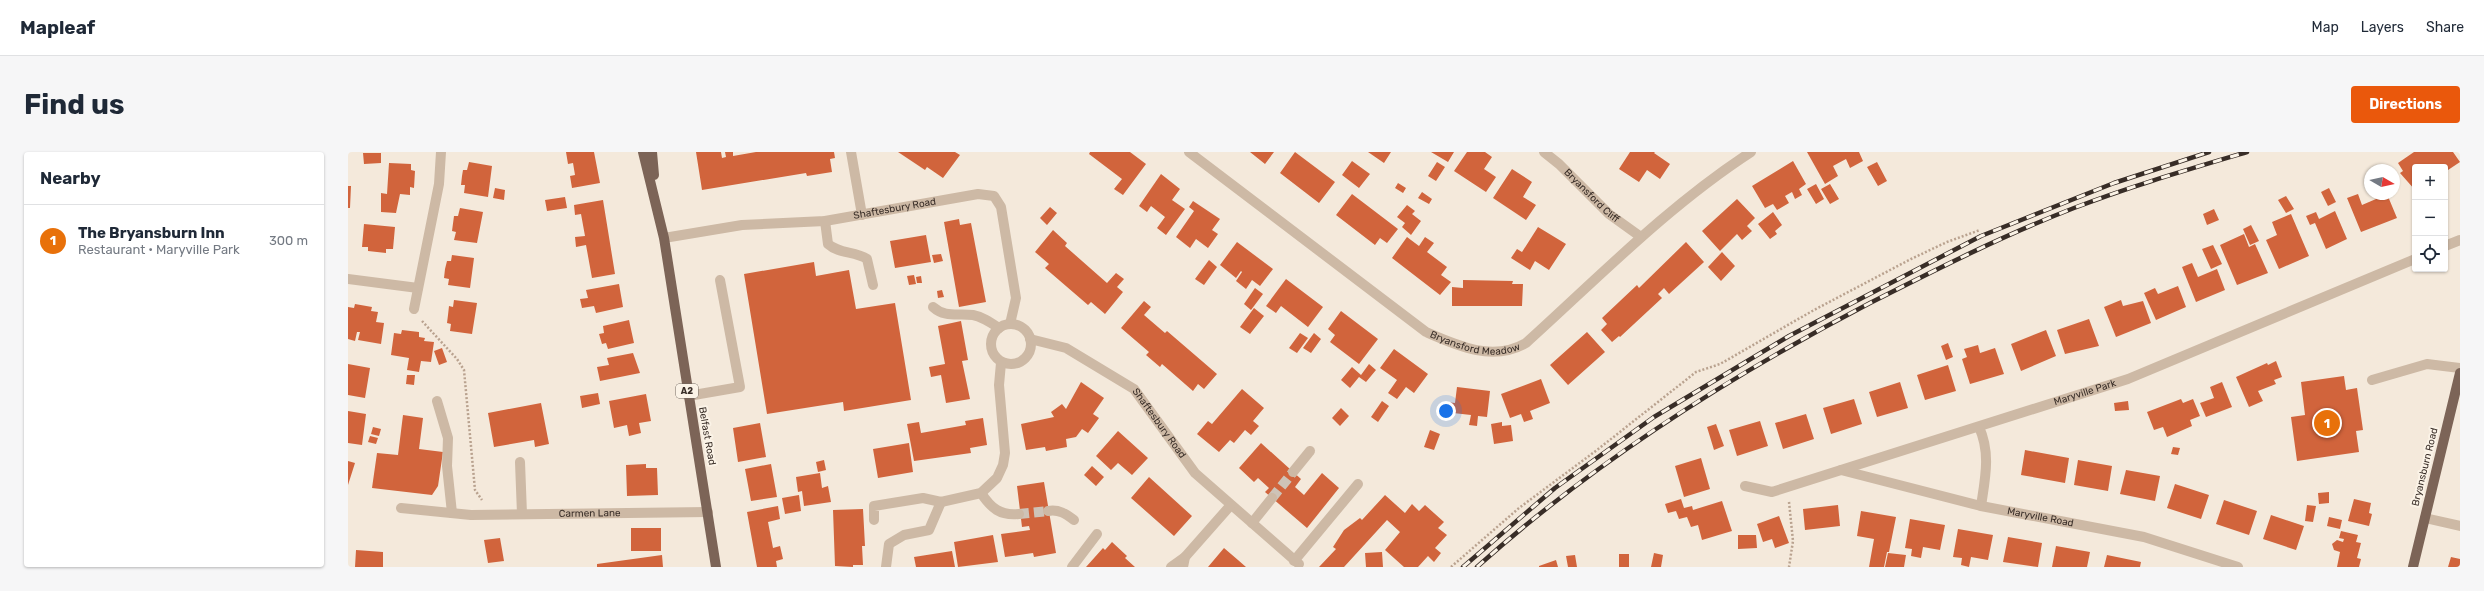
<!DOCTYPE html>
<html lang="en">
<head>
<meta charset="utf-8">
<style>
  :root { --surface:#fff; --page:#f6f6f7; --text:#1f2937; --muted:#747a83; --line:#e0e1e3; --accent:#ea580c }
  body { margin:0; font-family:Rubik,sans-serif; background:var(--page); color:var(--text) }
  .controls { position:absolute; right:12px; top:12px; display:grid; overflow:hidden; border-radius:4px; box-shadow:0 1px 3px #0004 }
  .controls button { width:36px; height:36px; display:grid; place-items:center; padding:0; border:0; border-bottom:1px solid var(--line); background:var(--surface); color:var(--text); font:20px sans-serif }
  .compass { position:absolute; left:2016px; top:12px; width:36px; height:36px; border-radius:50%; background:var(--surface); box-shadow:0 1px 3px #0004; rotate:99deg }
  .you { position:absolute; left:1098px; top:259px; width:14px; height:14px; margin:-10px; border:3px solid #fff; border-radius:50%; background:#1a73e8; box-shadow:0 0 0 6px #1a73e833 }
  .badge { display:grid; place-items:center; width:26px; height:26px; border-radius:50%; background:var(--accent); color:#fff; font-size:13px; font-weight:700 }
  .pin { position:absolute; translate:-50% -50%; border:2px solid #fff; box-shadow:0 1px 4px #0006 }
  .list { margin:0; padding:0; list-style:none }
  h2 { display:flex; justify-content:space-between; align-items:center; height:52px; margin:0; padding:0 16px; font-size:17px }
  h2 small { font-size:13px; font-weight:400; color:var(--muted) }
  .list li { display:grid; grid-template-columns:26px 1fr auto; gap:12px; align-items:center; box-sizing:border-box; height:72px; padding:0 16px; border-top:1px solid var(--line) }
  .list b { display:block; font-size:15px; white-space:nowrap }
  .list p { margin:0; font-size:13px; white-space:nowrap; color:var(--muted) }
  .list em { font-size:13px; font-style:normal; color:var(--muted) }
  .icon { flex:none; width:22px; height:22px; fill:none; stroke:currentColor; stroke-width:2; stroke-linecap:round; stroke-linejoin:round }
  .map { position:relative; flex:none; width:2112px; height:415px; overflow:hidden; border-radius:4px }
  header { display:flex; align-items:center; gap:24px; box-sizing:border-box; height:56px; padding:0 20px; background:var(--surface); border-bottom:1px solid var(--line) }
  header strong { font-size:19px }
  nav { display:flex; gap:22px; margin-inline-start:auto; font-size:14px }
  .intro { display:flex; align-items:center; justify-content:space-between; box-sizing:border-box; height:96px; padding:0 24px }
  h1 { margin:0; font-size:28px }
  .button { padding:10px 18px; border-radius:4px; background:var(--accent); color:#fff; font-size:14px; font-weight:700 }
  main { display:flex; gap:24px; padding:0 24px }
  aside { flex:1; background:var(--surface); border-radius:4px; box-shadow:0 1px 3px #0004 }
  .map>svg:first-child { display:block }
  .building { fill:#d1643c }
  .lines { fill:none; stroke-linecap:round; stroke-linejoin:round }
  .minor-tunnel { stroke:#cec3b7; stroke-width:10; stroke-dasharray:10 5; stroke-linecap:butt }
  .path { stroke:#b9a28f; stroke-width:2.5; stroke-dasharray:2 2; stroke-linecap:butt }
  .minor { stroke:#cdb9a5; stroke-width:10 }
  .major { stroke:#7c6457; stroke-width:10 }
  .rail-casing { stroke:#382d27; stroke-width:4.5 }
  .rail { stroke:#fbf3e7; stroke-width:3; stroke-dasharray:9; stroke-linecap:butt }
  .labels { text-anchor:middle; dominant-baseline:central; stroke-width:4; stroke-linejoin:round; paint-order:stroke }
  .shield { fill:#fbf3e7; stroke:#726861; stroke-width:1 }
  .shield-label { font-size:9px; font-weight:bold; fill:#382d27 }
  .street-label { font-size:10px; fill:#382d27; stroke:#fbf3e7 }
</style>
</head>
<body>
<header>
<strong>Mapleaf</strong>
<nav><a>Map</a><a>Layers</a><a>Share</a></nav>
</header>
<div class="intro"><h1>Find us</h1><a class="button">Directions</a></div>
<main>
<aside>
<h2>Nearby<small></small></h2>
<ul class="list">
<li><span class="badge" style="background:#e8710a">1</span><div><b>The Bryansburn Inn</b><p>Restaurant · Maryville Park</p></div><em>300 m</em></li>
</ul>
</aside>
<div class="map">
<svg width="2112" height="415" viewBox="0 0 2112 415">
  <rect width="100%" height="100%" fill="#f4e9db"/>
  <path class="building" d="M218,0H246L252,31L224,36L222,24L227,23L225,11L220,12Z
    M348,0H373L374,6L378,5L377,0H385V4L408,0H486L487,6L482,7L484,20L459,24L458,21L354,38Z
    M550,0H607L612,3L595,26L579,15L577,18Z
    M742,0H782L798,12L775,43L766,37L774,27L741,2Z
    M902,0H926L917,12Z
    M947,0L987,30L971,51L932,21Z
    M1020,0H1043L1036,11Z
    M1083,0H1106L1100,10Z
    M1119,0H1137L1144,5L1136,17L1148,25L1138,40L1106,19Z
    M1282,0H1307L1306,1L1322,12L1312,27L1299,18L1291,30L1271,17Z
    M1459,0H1511L1515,9L1502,16L1498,7L1485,14L1490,24L1477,32Z
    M2066,0H2105L2112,10L2097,20V15H2067V38L2052,21L2055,19L2050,11Z
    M15,1H33V11L16,12Z
    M1004,9L1022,22L1011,36L994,23Z
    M1445,9L1458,32L1451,37L1454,43L1447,47L1444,40L1437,44L1441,51L1429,58L1425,52L1417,56L1404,34Z
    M121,10L144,14L140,45L116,41L117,33H113L114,24L115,18H119Z
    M1089,10L1097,15L1088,29L1080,24Z
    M1529,10L1539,29L1530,34L1519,15Z
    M41,11L63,12V18L67,19L66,36L62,35V43L52,42L48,61L33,60V41L39,42Z
    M1164,17L1184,30L1175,45L1188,53L1178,68L1145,46Z
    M813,22L832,37L824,48L837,57L818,83L809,76L817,65L803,54L799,60L791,54Z
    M1050,31L1058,36L1055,41L1047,36Z
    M1468,32L1476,47L1468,52L1459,37Z
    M1482,32L1491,47L1482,52L1473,37Z
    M0,34H3L2,56H0Z
    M147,36L157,38L156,48L145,46Z
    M1981,36L1988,50L1980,54L1973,40Z
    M1074,40L1084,47L1081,52L1070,46Z
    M1004,42L1050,77L1039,91L1032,86L1027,93L988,63Z
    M2010,42L2014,53L2028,47L2026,42H2039L2049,66L2013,80L1999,46Z
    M1938,44L1946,57L1938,61L1930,48Z
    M217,45L219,56L199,59L197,48Z
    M1389,47L1407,66L1399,74L1404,79L1394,88L1389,82L1372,99L1354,79Z
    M255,48L267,122L244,126L238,93L228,95L227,85L237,84L233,62L227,63L226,53Z
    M845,49L872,67L864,78L870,82L860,96L848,87L842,96L828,85L846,59L841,55Z
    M1059,53L1067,59L1064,62L1073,69L1063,83L1054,75L1057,71L1049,65Z
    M702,55L709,61L699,73L692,66Z
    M112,56L135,60L129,91L106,88L108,80L104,79L106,64H110Z
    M1866,57L1871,68L1859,73L1855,62Z
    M1987,59L1999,87L1978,97L1967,71L1962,73L1958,64L1968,60L1971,67Z
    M1425,60L1434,73L1427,79L1429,82L1422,87L1410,72Z
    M1943,62L1961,104L1931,117L1918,88L1929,83L1924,70Z
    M611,67L612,73L623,71L638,150L611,155L596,70Z
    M16,72L47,75L45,97H38V101L20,99V95H14Z
    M1903,73L1911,89L1902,93L1895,77Z
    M1190,75L1218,92L1201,118L1187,109L1182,118L1163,106L1169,97L1174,100Z
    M705,78L719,91L717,94L759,131L768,121L776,127L769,135L775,140L757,162L743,150L740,153L697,116L701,112L687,100Z
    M1896,82L1901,95L1907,92L1920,121L1889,133L1872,93Z
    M578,83L583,110L547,116L542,89Z
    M1059,85L1071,94L1077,85L1086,91L1079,100L1099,115L1093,123L1103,130L1092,143L1044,106Z
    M889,90L925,117L912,134L904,128L898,137L888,129L894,120L893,119L888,126L872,113Z
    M1338,90L1356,110L1321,142L1316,136L1310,142L1314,146L1272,185L1271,184L1264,190L1253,178L1259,172L1254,166L1289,133L1291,136Z
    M1865,93L1874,112L1863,117L1854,97Z
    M1374,100L1387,114L1373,129L1360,115Z
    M593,102L595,109L586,111L584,103Z
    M104,103L126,106L122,136L100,133L101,127L96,126L97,117L99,109H103Z
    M861,108L869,115L856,133L847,127Z
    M466,110L468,124L501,118L508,157L547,151L563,248L496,259L495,250L419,262L396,122Z
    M1844,111L1850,125L1869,117L1877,138L1848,150L1834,115Z
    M566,123L568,132L561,133L559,124Z
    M573,124L574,131H569L568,125Z
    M938,127L975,155L960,175L933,154L928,161L918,154Z
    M1115,128L1165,129L1164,132H1175L1174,154H1104V135L1115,136Z
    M271,132L275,155L248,161L246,154L234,156L232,147L240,146L238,138Z
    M1830,134L1838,155L1808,168L1796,141L1807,136L1810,142Z
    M907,136L915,142L903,158L896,152Z
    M594,138L596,145L590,146L589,139Z
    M106,148L129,151L124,182L102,179L103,172L99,171L100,163L101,154L105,155Z
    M1773,148L1775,154L1795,149L1803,171L1768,185L1756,155Z
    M796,149L803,155L796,163L817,181L819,179L869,222L856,237L850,232L845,239L814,212L812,215L798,203L801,200L773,176Z
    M7,152L24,155L23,159L30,160L28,170L36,171L33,192L10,188L12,180H9L7,189L0,187V155L6,156Z
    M906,156L916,164L902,182L892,175Z
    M993,159L1030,187L1011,212L982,190L987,183L980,177Z
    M1741,167L1751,194L1717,202L1709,178Z
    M281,168L286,191L260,197L258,191L254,192L251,182L256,181L255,174Z
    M613,169L620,208L614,209L622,247L598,251L593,223L583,225L581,215L597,212L590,174Z
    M54,178L71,180V185L77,186L76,189L86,190L83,210L73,209L71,220L59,218L61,206L43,203L46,181L53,182Z
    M1698,178L1708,204L1673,219L1663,192Z
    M1239,180L1257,200L1220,233L1202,213Z
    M952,181L960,186L949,201L941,196Z
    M966,181L973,187L963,201L955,196Z
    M1600,191L1605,205L1598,208L1593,194Z
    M1630,193L1632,201L1647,196L1656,222L1622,232L1614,207L1619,205L1616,197Z
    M94,196L99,210L91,213L86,199Z
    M1046,197L1080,222L1066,241L1058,235L1049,247L1040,241L1049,228L1032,216Z
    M285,201L292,221L252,229L249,215L261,213L259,206Z
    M1928,209L1934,225L1926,228L1928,232L1910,239L1915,249L1901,255L1888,225L1919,211L1920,213Z
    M0,212L22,216L17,246L0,243Z
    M1021,212L1028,218L1018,230L1011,225L1002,236L993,228L1004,215L1013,223Z
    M1600,213L1608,239L1577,248L1569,223Z
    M59,223H67L66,233L58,232Z
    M1996,224L1998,238L2009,236L2015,278L2008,279L2011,300L1949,309L1943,265L1957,263L1953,230Z
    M1193,227L1202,251L1182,259L1185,267L1176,270L1173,262L1162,266L1153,242Z
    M733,230L756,246L745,262L751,266L740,281L734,277L728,285L718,287L719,295L698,299L697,295L678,298L673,272L706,265L703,260L714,252L718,257Z
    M1552,230L1560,256L1529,265L1521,240Z
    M1874,230L1884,255L1858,265L1852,251L1866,246L1862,235Z
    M1109,235L1142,239L1139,265L1130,264L1129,274L1121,273L1123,263L1096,260L1098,250L1107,251Z
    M894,237L916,256L905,269L911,274L903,283L897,278L886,291L882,288L871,300L849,282L860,269L864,272Z
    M250,241L252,252L234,256L232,244Z
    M298,242L303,269L291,271L293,281L281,284L279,273L266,276L261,249Z
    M1506,247L1514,272L1483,282L1475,256Z
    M1833,247L1835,251L1845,247L1852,264L1842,268L1844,274L1819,285L1815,275L1806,278L1799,260Z
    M1034,249L1041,254L1030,270L1023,265Z
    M1780,249L1781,258L1767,259L1766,251Z
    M193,251L201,292L187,295L186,288L146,295L140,261Z
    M993,256L1001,264L992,274L984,266Z
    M0,259L18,262L14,293L0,291Z
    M1458,262L1466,287L1435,297L1427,271Z
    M55,263L75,266L71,297L95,300L90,334L84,343L24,336L29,301L50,303Z
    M635,266L639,293L622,296L623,301L566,309L559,272L571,270L573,281L618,273L617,269Z
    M1412,269L1420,294L1389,304L1381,278Z
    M1154,270V274L1163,273L1165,289L1146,292L1143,272Z
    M412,271L418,305L390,310L385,276Z
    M1368,272L1376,294L1366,298L1359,275Z
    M25,275L33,277L31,284L23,282Z
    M1082,278L1092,282L1086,298L1076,295Z
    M770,279L800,306L784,323L770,311L763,318L748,304Z
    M22,284L30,286L28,292L20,290Z
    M561,291L565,320L530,326L525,297Z
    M913,291L953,327L947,335L956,343L974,321L991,336L959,376L917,340L921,336L910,326L906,330L891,316Z
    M1825,295L1832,296L1830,303L1823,302Z
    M1677,298L1721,306L1717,331L1673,323Z
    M1353,306L1362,337L1336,345L1327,314Z
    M476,308L478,318L470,320L468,310Z
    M1730,308L1764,314L1760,339L1726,333Z
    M0,309L7,311L0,333Z
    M298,312V316H309L310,343L279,344L278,313Z
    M423,312L429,345L403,349L397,317Z
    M744,314L756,325L748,334L736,323Z
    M1778,318L1812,324L1807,349L1772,342Z
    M472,321L474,336L480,334L483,350L456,354L454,339L450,340L448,325Z
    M801,325L844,364L826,384L783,346Z
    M696,330L708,401L686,405L685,401L657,405L653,382L682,378L681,374L674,375L669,334Z
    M1827,332L1861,343L1853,367L1819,356Z
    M1981,340V351L1971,352L1970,341Z
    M451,343L453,359L437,362L434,346Z
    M1037,343L1057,361L1064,352L1071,359L1077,353L1096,370L1090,376L1099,383L1087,396L1093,401L1086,410L1080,404L1070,415H1056L1037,398L1052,380L1039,368L996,415H971L988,397L985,395L996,378L1012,366L1014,368Z
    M1333,347L1336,356L1344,354L1345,358L1374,349L1384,379L1354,388L1350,373L1343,375L1339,365L1331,367L1328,359L1320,361L1317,352Z
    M2006,347L2023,351L2021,361L2024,362L2021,374L2000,369Z
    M1876,348L1909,359L1901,383L1868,372Z
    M1490,353L1492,374L1457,378L1455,357Z
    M1959,353L1968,354L1965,370L1957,369Z
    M430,354L432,367L420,370L425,396L432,394L435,407L428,409L429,415H409L399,360Z
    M515,357L517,394H514L515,413H505V415L487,414L485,358Z
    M1513,359L1548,365L1541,400H1539L1536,415H1521L1526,387L1509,384Z
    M1923,363L1956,374L1948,398L1915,387Z
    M1431,364L1441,391L1427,396L1424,387L1415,390L1409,372Z
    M1981,365L1994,368L1992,377L1979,374Z
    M1562,367L1597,373L1592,398L1575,395L1573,406L1563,404L1564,397L1557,396Z
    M283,376H313V399H283Z
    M1610,377L1645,383L1640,408L1623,405L1621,415L1613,413L1614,406L1605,405Z
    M1993,379L2010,383L2008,390L2013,391L2009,406L2013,407L2011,415H1989L1992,400L1986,398L1984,392L1989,388L1995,390L1996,387L1991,386Z
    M645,383L650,410L610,415L606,390Z
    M1390,383H1408L1409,396L1390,397Z
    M1660,385L1694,391L1690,415L1655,410Z
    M152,386L156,409L140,411L136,388Z
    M764,390L779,404L777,406L787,415H738L755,396L757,398Z
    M1708,394L1742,400L1739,415H1704Z
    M876,396L890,408L898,415H860Z
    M8,398L35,400V415H7Z
    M604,399L607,415H568L566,405Z
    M1034,400L1035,415H1018L1017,401Z
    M1306,401L1315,403L1313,415H1303Z
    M1540,401L1558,403L1556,415H1537Z
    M1271,402H1281V415H1271Z
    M314,403L315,415H249V412Z
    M1227,403L1229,415H1220L1218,404Z
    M1759,403L1793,410L1792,415H1756Z
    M2103,405L2112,407V415H2100Z
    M1208,408L1210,415H1191V414Z"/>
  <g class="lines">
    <path class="minor-tunnel" d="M924,346L945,320
      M671,362L700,359"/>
    <path class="path" d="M74,169L109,207L116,218L127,338L134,348
      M1441,350L1445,389L1441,415
      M1103,415L1171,356L1249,298L1348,220L1372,212L1466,158L1563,107L1599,90L1632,78"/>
    <g class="minor">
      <path d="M503,0L514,63"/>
      <path id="s1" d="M841,0L1078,180C1110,194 1145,210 1178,191C1251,125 1320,54 1403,0"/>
      <path id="s2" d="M1196,0L1211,12L1261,62L1293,85"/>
      <path d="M477,69L480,92C491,102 507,99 519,107L525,133"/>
      <path id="s3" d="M316,86L394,73L477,69L630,42L646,44L653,55L668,146L662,172"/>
      <path d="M2097,94L2112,88"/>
      <path d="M0,127L70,136"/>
      <path d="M585,155C597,166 610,161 625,163C635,165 642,170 651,176"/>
      <path d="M66,157L91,32L93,0"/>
      <circle cx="663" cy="192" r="20"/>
      <path id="s4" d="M682,187L718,196L786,237L847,321L951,412"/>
      <path d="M2024,228L2079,212L2112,216"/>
      <path d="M340,244L392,235L372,128"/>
      <path d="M89,249L100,286L99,314L104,361"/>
      <path d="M1631,275C1643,301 1637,327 1633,354"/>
      <path d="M172,310L174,362"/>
      <path id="s5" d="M1493,318L1633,354L1796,385L1890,415"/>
      <path d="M945,320L962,299"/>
      <path id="s6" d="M1397,334L1424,340L1780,227L2067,107"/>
      <path d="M633,341C643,356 652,364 671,362"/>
      <path id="s7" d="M53,356L123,363L360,360"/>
      <path d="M700,359C711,357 718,362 726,368"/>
      <path d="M2077,366L2112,374"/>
      <path d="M526,368V354L575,346L593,350L633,341L649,326L655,313L657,301L651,233L653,211"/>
      <path d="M904,371L924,346"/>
      <path d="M946,409L1010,332"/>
      <path d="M538,415L541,392L556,383L581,378L593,350"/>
      <path d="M724,415L749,382"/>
      <path d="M823,415L837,405"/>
      <path d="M835,415L837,405L882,354"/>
    </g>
    <path class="major" d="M295,0L316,86L368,415
      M304,0L306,23
      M2065,415L2112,221"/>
    <defs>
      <path id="rail" d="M1115,415L1207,336L1306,265L1441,184L1633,84L1766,31L1861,0
        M1129,415C1247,309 1382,224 1522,151C1589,117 1656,83 1726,56C1783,34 1842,17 1899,0"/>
    </defs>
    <use href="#rail" class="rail-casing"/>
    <use href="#rail" class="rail"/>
  </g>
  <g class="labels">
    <rect class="shield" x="328" y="232" width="22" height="14" rx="3"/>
    <g class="shield-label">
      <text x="339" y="239">A2</text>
    </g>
    <g class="street-label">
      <text stroke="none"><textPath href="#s2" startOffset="65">Bryansford Cliff</textPath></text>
      <text stroke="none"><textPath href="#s3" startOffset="233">Shaftesbury Road</textPath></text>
      <text stroke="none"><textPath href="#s1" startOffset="349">Bryansford Meadow</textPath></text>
      <text stroke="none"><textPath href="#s6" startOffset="356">Maryville Park</textPath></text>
      <text stroke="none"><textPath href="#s4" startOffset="159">Shaftesbury Road</textPath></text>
      <text transform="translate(359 284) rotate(80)">Belfast Road</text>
      <text transform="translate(2077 315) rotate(-76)">Bryansburn Road</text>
      <text stroke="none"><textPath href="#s7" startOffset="189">Carmen Lane</textPath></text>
      <text stroke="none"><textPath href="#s5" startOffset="205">Maryville Road</textPath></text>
    </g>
  </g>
</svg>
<div class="controls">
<button>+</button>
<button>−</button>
<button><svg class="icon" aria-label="locate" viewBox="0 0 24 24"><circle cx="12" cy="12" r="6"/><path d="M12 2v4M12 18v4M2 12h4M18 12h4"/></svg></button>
</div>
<svg class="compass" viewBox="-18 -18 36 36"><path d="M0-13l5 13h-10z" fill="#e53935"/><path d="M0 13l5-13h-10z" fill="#747a83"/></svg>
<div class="you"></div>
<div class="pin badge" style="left:1979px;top:271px;background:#e8710a">1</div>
</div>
</main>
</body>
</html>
